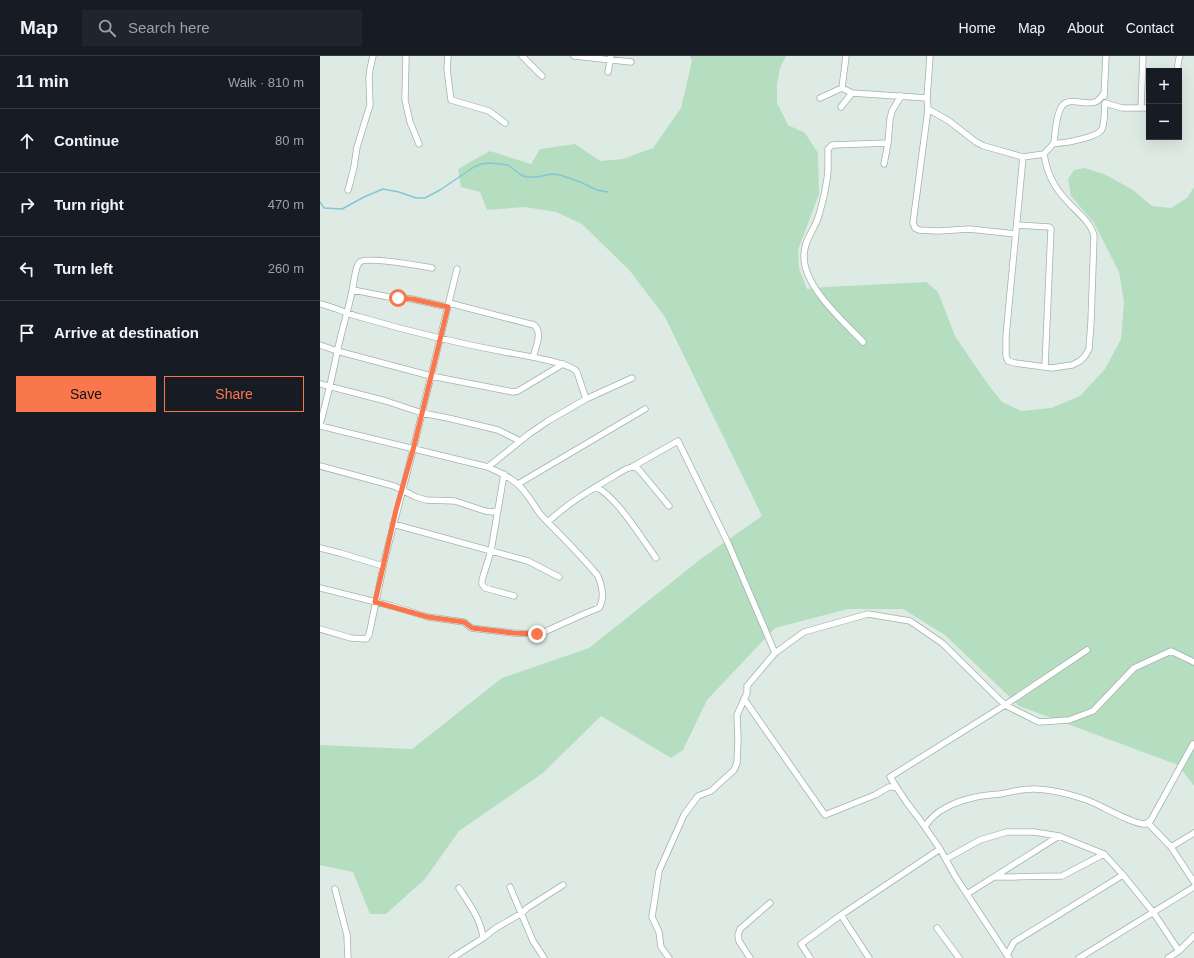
<!DOCTYPE html>
<html lang="en">
<head>
<meta charset="utf-8">
<style>
  :root { --surface:#171b24; --page:#20242c; --text:#f1f3f6; --muted:#9ea1a6; --line:#363941; --accent:#fa774d }
  body { margin:0; font-family:Arial,sans-serif; background:var(--page); color:var(--text) }
  .controls { position:absolute; right:12px; top:12px; display:grid; overflow:hidden; border-radius:0px; box-shadow:0 4px 16px #0002 }
  .controls button { width:36px; height:36px; display:grid; place-items:center; padding:0; border:0; border-bottom:1px solid var(--line); background:var(--surface); color:var(--text); font:20px sans-serif }
  .stop { position:absolute; width:12px; height:12px; margin:-9px; border:3px solid #fa774d; border-radius:50%; background:#fff }
  .stop.end { background:#fa774d; border-color:#fff; box-shadow:0 1px 4px #0008 }
  .list { margin:0; padding:0; list-style:none }
  h2 { display:flex; justify-content:space-between; align-items:center; height:52px; margin:0; padding:0 16px; font-size:17px }
  h2 small { font-size:13px; font-weight:400; color:var(--muted) }
  .list li { display:grid; grid-template-columns:26px 1fr auto; gap:12px; align-items:center; box-sizing:border-box; height:64px; padding:0 16px; border-top:1px solid var(--line) }
  .list b { display:block; font-size:15px; white-space:nowrap }
  .list em { font-size:13px; font-style:normal; color:var(--muted) }
  .actions { display:flex; gap:8px; padding:12px 16px }
  .actions a { flex:1; padding:9px 0; border:1px solid var(--accent); border-radius:0px; text-align:center; font-size:14px; color:var(--accent) }
  .actions .main { background:var(--accent); color:#111 }
  .icon { flex:none; width:22px; height:22px; fill:none; stroke:currentColor; stroke-width:2; stroke-linecap:round; stroke-linejoin:round }
  .map { position:relative; flex:none; width:874px; height:902px; overflow:hidden }
  header { display:flex; align-items:center; gap:24px; box-sizing:border-box; height:56px; padding:0 20px; background:var(--surface); border-bottom:1px solid var(--line) }
  header strong { font-size:19px }
  nav { display:flex; gap:22px; margin-inline-start:auto; font-size:14px }
  .search { width:280px; height:36px; background:var(--page); display:flex; align-items:center; gap:10px; box-sizing:border-box; padding:0 14px; border-radius:0px; color:var(--muted); font-size:15px }
  main { display:flex }
  aside { flex:1; background:var(--surface) }
  .map>svg:first-child { display:block }
  .green { fill:#b5dec0 }
  .lines { fill:none; stroke-linecap:round; stroke-linejoin:round }
  .stream { stroke:#82c7d4; stroke-width:1.5 }
  .minor-casing { stroke:#a1b3ac; stroke-width:7 }
  .minor { stroke:#fff; stroke-width:5.5 }
  .route { stroke:#fa774d; stroke-width:5 }
</style>
</head>
<body>
<header>
<strong>Map</strong>
<div class="search"><svg class="icon" aria-label="search" viewBox="0 0 24 24"><circle cx="10" cy="10" r="6"/><path d="M15 15l6 6"/></svg>Search here</div>
<nav><a>Home</a><a>Map</a><a>About</a><a>Contact</a></nav>
</header>
<main>
<aside>
<h2>11 min<small>Walk · 810 m</small></h2>
<ul class="list">
<li><svg class="icon" aria-label="ahead" viewBox="0 0 24 24"><path d="M12 20V5M6 11l6-6 6 6"/></svg><div><b>Continue</b></div><em>80 m</em></li>
<li><svg class="icon" aria-label="right" viewBox="0 0 24 24"><path d="M7 20v-9h11M14 6l5 5-5 5"/></svg><div><b>Turn right</b></div><em>470 m</em></li>
<li><svg class="icon" aria-label="left" viewBox="0 0 24 24"><path d="M17 20v-9H6M10 6l-5 5 5 5"/></svg><div><b>Turn left</b></div><em>260 m</em></li>
<li><svg class="icon" aria-label="arrive" viewBox="0 0 24 24"><path d="M6 21V4h12l-3 4 3 4H6"/></svg><div><b>Arrive at destination</b></div></li>
</ul>
<div class="actions"><a class="main">Save</a><a>Share</a></div>
</aside>
<div class="map">
<svg width="874" height="902" viewBox="0 0 874 902">
  <rect width="100%" height="100%" fill="#deebe5"/>
  <path class="green" d="M370,0H466L460,12L457,28V47L468,69L485,77L498,97L499,138L478,194L479,212L487,233L506,231L606,226L618,236L635,280L667,327L682,346L701,355L731,352L760,340L785,313L801,283L804,246L799,216L774,167L751,140L748,123L754,114L765,112L786,119L813,134L832,150L851,152L867,142L874,131V730L858,709L699,650L625,579L583,553H528L455,572L387,644L363,694L351,702L281,660L223,717L139,775L105,823L66,858H50L33,816L0,809V689L92,693L182,622L269,592L382,502L442,460L345,261L310,215L262,168L236,156L205,151L167,154L160,136L141,131L138,113L170,95L211,108L220,93L255,88L280,105L303,103L333,92L361,52L372,5Z"/>
  <g class="lines">
    <path class="stream" d="M0,146L4,152L22,153L44,141L63,133L79,136L96,142H105L120,134L154,111L161,108L170,107L188,109L201,119L206,121H217L232,118L240,119L260,126L277,134L288,136"/>
    <defs>
      <path id="minor" d="M86,0L85,44L90,66L99,88
        M128,0L127,13L131,44L169,55L185,67
        M202,0L222,20
        M254,0L311,6
        M610,0L607,42L608,53L593,167L595,172L599,174L618,175L649,173L696,178
        M857,15L859,2L860,0
        M288,16L291,0
        M522,32L526,0
        M784,40L786,0
        M500,42L522,32L532,37L607,42
        M521,51L532,37
        M821,52L823,0
        M608,53L629,65L656,86L664,90L703,101L724,98L734,87C743,88 779,81 782,73C785,66 784,55 785,47L802,52H829
        M734,87C735,77 736,58 742,50C750,40 765,50 775,46C779,45 782,40 784,37
        M703,101L686,280V300L688,305L695,307L732,312L752,309L760,305L765,300L769,293L771,266L774,180C771,166 757,156 747,145C734,131 727,118 724,98
        M564,108L568,87L570,63L572,55L581,40
        M28,134L30,127L34,111L37,91L50,49L49,22L50,13L53,0
        M697,169L729,171L731,173L725,311
        M33,234L69,241L92,243L128,251
        M129,247L214,269C223,276 216,291 213,301
        M0,248C14,251 27,258 40,261C88,275 136,287 185,296C200,299 250,306 257,316L266,343
        M543,286C522,264 483,230 484,199C484,184 495,173 499,159C503,145 507,129 508,114C508,107 508,100 508,93L512,89L568,87
        M0,289L17,295L111,320L193,336L198,335L243,308
        M0,328L66,345L102,357L128,362L178,374L200,385
        M0,368C7,344 12,321 17,297C21,276 28,256 32,235C34,229 35,209 40,206C49,200 100,210 112,212
        M0,370L168,411C183,418 197,424 207,439C212,445 216,453 221,459C240,479 260,498 278,520C282,529 285,543 279,552L264,558L224,576L217,578L193,577L151,572L144,566L108,561L72,550L0,532
        M0,410L74,430L96,441L106,444L135,445L165,455L173,456L178,454
        M168,411L209,378L228,365L266,343L312,322
        M312,411L317,412L320,415L349,450
        M184,418L171,495L162,524V528L165,532L194,540
        M198,428L325,353
        M276,431C297,441 322,483 336,502
        M228,466C251,444 279,429 306,413L312,411L358,385L408,487L455,597L427,630V637L417,659L418,683L417,707L414,714L391,735L378,740L364,759L339,815L332,861L339,876L341,891L349,902
        M73,468L208,505L239,521
        M0,492L20,497L63,510
        M0,573L31,582L46,583L49,579L65,502L93,394L137,213
        M455,597L484,576L548,558L590,565L622,587L685,649L719,666L749,664L773,655L814,612L851,595L874,606
        M424,643L505,759L555,739L569,731H573L577,732L587,747L600,764L620,793L635,820L689,902
        M577,732L570,721L685,649L767,594
        M828,767L851,791L874,826
        M605,771C614,754 637,745 656,741C664,739 672,739 680,738C691,736 702,733 713,733C729,733 752,739 767,744C781,749 813,769 826,768L831,764L873,688
        M851,791L874,777
        M626,803L660,784L687,776H714L739,780L784,798L803,819L833,856L859,895
        M675,821L742,820L784,798
        M190,831L213,885L224,902
        M139,832C149,848 161,863 163,882
        M15,833L27,879L28,902
        M647,838L739,780
        M521,859L549,902
        M617,872L639,902
        M687,899L694,886L803,819
        M132,902L163,882L176,872L202,857L207,852L243,829
        M430,902L419,885L418,879L420,873L450,847
        M490,902L481,888L521,859L620,793
        M759,902L874,831
        M848,902L859,895L874,880"/>
    </defs>
    <use href="#minor" class="minor-casing"/>
    <use href="#minor" class="minor"/>
  </g>
  <g class="lines">
    <path class="route" d="M78,242L92,243L128,251L93,394L76,454L55,546L108,561L144,566L152,572L193,577L217,578"/>
  </g>
</svg>
<div class="controls">
<button>+</button>
<button>−</button>
</div>
<div class="stop" style="left:78px;top:242px"></div>
<div class="stop end" style="left:217px;top:578px"></div>
</div>
</main>
</body>
</html>
